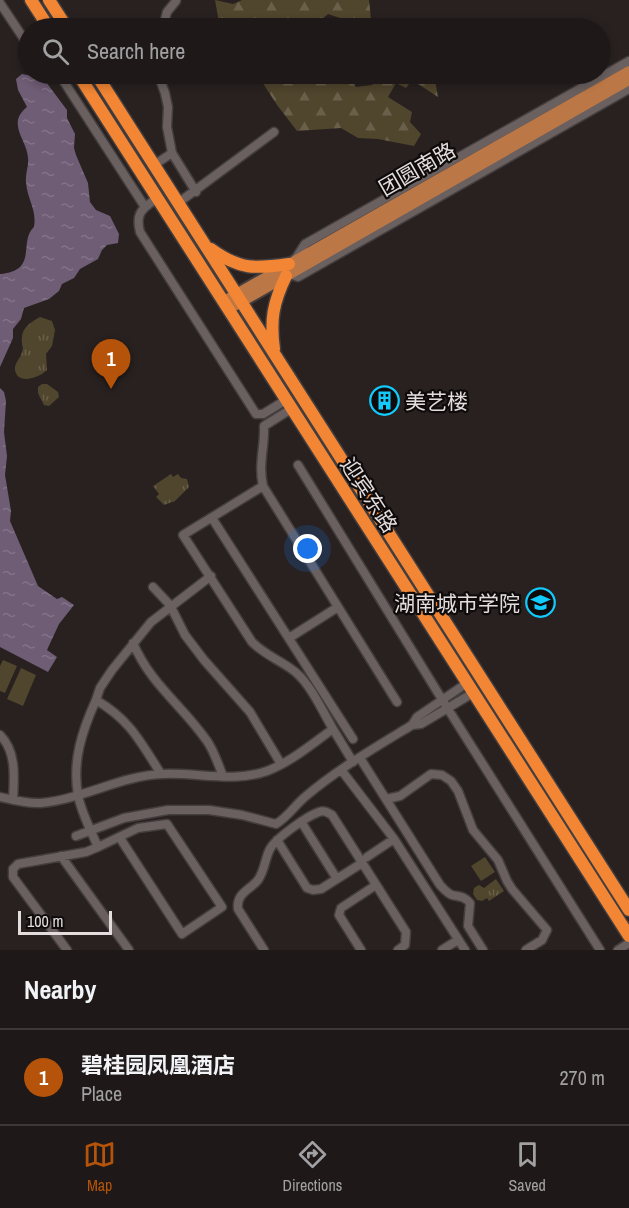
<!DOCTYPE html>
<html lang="en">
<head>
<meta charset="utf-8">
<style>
  :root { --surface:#1e1918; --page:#2b2625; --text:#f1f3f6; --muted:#a1a0a2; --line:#3c3837; --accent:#b45309 }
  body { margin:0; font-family:"Archivo Narrow","Noto Sans SC",sans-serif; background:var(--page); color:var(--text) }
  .scale { position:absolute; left:18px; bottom:15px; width:94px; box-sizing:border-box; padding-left:6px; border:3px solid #e3dddd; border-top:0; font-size:16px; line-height:21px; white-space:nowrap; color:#e3dddd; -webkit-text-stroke:4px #0f0b0b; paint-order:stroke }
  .you { position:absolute; left:308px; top:549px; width:21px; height:21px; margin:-15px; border:4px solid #fff; border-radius:50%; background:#1a73e8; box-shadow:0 0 0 9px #1a73e833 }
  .badge { display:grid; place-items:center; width:39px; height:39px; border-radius:50%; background:var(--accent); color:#fff; font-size:20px; font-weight:700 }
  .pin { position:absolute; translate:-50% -50px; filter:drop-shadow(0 2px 3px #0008) }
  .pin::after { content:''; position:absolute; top:32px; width:21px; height:18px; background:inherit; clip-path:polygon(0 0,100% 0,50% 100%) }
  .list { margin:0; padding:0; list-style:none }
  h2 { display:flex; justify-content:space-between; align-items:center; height:78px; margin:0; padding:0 24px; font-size:26px }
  h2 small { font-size:20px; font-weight:400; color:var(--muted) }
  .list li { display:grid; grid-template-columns:39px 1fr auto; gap:18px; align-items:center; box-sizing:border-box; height:96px; padding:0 24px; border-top:2px solid var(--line) }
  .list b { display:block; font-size:22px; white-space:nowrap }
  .list p { margin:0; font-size:20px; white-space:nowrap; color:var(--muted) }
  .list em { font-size:20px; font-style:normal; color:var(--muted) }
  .icon { flex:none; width:33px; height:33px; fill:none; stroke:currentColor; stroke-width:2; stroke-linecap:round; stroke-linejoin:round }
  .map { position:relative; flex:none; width:629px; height:950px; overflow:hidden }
  .search { position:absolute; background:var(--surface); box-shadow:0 3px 9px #0003; left:18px; right:18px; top:18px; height:66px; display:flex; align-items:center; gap:15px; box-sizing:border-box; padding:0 21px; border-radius:33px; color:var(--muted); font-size:22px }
  .sheet { height:174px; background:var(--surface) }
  nav { display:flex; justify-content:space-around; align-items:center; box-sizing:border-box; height:84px; border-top:2px solid var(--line); background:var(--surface); font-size:16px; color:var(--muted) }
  nav a { display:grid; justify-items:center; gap:3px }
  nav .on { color:var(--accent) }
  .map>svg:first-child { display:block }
  .forest { fill:url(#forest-firs) }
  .park { fill:url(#park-tufts) }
  .garden { fill:#50452d }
  .water { fill:url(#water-ripples) }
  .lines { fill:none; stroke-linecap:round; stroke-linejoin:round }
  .minor-casing { stroke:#433d3d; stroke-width:11 }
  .major-casing { stroke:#433d3d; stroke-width:14 }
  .highway-casing { stroke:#433d3d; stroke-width:15 }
  .minor { stroke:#6a6060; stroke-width:8 }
  .major { stroke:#bc7746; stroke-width:10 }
  .highway { stroke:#f28634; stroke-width:12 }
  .labels { text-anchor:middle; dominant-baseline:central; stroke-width:4.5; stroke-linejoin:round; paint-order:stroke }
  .street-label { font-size:21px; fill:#e3dddd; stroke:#0f0b0b }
  .poi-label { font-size:21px; fill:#e3dddd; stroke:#0f0b0b; text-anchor:start }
</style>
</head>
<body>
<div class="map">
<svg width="629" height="950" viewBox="0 0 629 950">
  <defs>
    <pattern id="forest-firs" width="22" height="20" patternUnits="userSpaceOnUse" patternTransform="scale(1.5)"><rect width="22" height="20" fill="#50452d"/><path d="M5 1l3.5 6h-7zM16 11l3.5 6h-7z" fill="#695f4b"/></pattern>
    <pattern id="park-tufts" width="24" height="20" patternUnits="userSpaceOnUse" patternTransform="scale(1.5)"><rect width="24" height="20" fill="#50452d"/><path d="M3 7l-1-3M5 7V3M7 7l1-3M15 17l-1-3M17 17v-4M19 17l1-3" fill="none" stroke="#695f4b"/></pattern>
    <pattern id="water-ripples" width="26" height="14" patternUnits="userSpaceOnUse" patternTransform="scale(1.5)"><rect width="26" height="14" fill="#6f5c75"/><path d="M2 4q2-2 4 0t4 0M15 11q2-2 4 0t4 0" fill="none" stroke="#837388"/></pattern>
  </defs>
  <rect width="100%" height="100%" fill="#282120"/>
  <path class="forest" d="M215,0L233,4L242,0H369L372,28H358L355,23L328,14L312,28H220Z
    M257,74H348L356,87L372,85L382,76L381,74H426L435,80L438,97L412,80L406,88L396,83L388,97L412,112L410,122L421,134L414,146L378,139L358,138L341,128L297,131L277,105Z"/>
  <path class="park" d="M40,317L52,321L55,330L52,346L46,354L47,370C40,377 18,386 15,370C14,363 21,358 22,352C24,346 22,348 22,343C20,329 29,323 40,317Z
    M42,384H47L58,392L59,397L49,406L44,405L38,393V387Z
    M171,474L173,477L178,474L181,478L187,479L189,487L175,501L164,505L156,497L159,494L153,486Z
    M496,879L504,891L489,901L487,898L482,901L477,900L473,894L474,888L479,885L484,888Z"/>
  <path class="garden" d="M3,660L17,666L5,693L0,691V666Z
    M21,668L36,675L23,706L7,699Z
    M485,857L495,872L481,881L471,866Z"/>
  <path class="water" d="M22,74L43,78L67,110V118L75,134L74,148L76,155L88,183L90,202L96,210L110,216L119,234L118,243L107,245L102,250L98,259L80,269L74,278L62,284L59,291L49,299L24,308L21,319L13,329V338L0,367V274C39,271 18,241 34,227C37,209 27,199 26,182C25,174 29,166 28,158C27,139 6,124 27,107L18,90L16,79Z
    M0,388L4,392L6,401L4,432L7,456L5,475L11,511L10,521L38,586L57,599L62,597L74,605L59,624L47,650L57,657L48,672L0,647Z"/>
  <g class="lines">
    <defs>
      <path id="minor" d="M0,3L24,39L28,42
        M163,28L167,12L176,1
        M59,74L145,207
        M158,74L165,93L168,107L167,127L172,153L196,192
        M154,165L172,153
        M157,198C142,209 135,213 140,232L256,414H263L286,400
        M178,203L274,132
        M294,261L305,244L629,61
        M290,274L298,277L629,89
        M298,465L443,701L600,950
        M263,486L397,702
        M212,518L353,739
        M153,587L170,605L185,635L204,660L250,712L281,764
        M289,638L338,607
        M133,643C151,685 182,705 207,741C214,751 218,764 223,776
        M467,683L417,717L412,725L421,724L473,693
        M96,700C82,731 72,761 78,795C81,812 91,831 98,847L138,828L167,824L222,907L182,934L120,838
        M333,729L353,762
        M0,735C17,752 14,778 13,800
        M360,758L440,885C444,889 447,893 452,895C460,897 464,896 470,903L468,926L483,950
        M342,771L394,839L465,950
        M161,774C140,741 130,720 96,700L100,688L112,670L151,622L211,576
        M0,797C13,800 28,804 41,803C83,799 120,776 162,774C196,772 234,783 267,771C291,762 313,743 333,729C321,709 310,681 290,668C277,659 264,654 252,642L183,535L263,486C258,463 265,447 264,426L291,409
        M386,799L400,796L431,774L442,775L451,781L458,791L473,830L498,860L507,881L512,889L547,930L542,940L526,950
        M302,823L337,879
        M76,836L124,818L168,810H209L242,815L276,824C288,817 295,805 306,796C338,769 376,747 412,725
        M277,840L307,888L313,890L321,889L362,863
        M61,856L129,950
        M367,857L394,839
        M67,950L13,877V869L18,864L86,852L98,847
        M264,950L238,909C236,893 250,890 258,880C265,870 265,858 270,849C276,838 307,816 319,812C324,810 327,812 332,815L406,932L405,945L398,950
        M361,950L339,915L341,908L376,885
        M442,950L458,940
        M618,950L629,943"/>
      <path id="major" d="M224,301L629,71
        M229,309L629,80"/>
      <path id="highway" d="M31,0L49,28
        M49,0L67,28
        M78,74L629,936
        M96,74L629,910
        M211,249C240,270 255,269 289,264
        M274,349C270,320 273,303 286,276"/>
    </defs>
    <use href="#minor" class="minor-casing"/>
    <use href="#major" class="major-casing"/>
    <use href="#highway" class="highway-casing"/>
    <use href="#minor" class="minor"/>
    <use href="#major" class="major"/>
    <use href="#highway" class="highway"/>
  </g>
  <defs>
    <symbol id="building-ring" viewBox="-11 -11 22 22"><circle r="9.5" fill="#0f0b0b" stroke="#12cafb" stroke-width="1.5"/><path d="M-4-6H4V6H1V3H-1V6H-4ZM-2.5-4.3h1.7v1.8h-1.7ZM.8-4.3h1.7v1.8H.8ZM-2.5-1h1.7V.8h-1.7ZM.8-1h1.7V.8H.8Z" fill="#12cafb"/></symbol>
    <symbol id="university-ring" viewBox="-11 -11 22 22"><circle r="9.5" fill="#0f0b0b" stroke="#12cafb" stroke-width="1.5"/><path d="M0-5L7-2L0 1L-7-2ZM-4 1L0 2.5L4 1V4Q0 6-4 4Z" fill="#12cafb"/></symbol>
  </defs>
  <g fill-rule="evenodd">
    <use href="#building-ring" x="368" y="384" width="33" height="33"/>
    <use href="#university-ring" x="524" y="586" width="33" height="33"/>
  </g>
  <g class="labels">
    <g class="street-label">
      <text transform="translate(417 169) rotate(-30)">团圆南路</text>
      <text transform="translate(369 495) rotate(57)">迎宾东路</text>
    </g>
    <g class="poi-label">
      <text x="405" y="401">美艺楼</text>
      <text x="520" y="603" text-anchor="end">湖南城市学院</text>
    </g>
  </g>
</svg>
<div class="scale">100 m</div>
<div class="you"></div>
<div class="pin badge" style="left:111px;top:389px">1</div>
<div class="search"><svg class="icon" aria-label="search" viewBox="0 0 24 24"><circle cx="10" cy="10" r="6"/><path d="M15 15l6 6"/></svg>Search here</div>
</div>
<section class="sheet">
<h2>Nearby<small></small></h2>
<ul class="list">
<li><span class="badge">1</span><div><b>碧桂园凤凰酒店</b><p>Place</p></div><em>270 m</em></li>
</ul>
</section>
<nav>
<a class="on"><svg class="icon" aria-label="map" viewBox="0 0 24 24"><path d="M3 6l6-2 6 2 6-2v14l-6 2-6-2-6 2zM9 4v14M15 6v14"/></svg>Map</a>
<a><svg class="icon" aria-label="directions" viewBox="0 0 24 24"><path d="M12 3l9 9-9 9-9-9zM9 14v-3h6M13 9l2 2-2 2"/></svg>Directions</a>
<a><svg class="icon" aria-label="saved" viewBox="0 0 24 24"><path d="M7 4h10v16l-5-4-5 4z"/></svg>Saved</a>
</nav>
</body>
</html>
